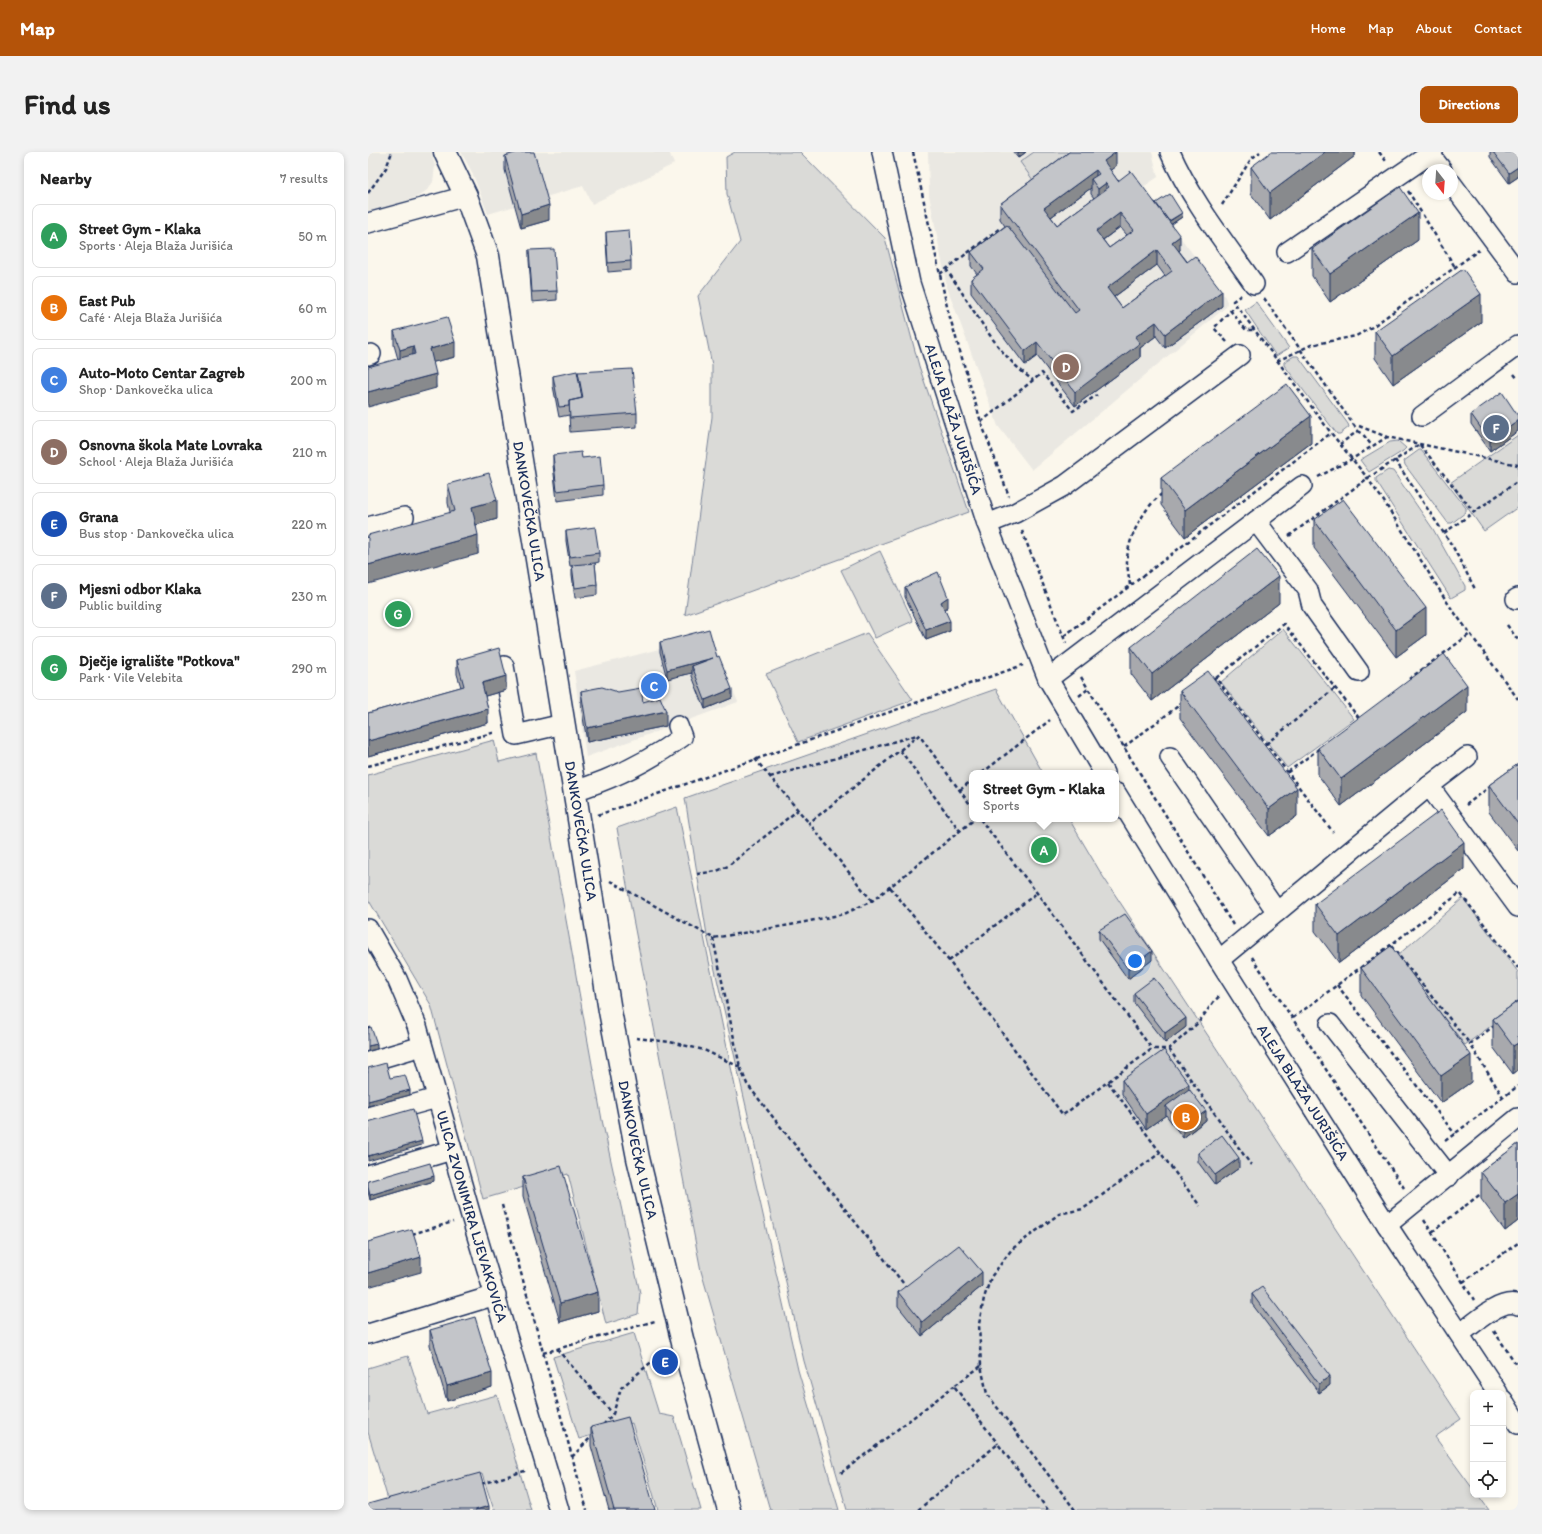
<!DOCTYPE html>
<html lang="en">
<head>
<meta charset="utf-8">
<style>
  :root { --surface:#fff; --page:#f2f2f2; --text:#222; --muted:#767676; --line:#e0e0e0; --accent:#b45309 }
  body { margin:0; font-family:Itim,sans-serif; background:var(--page); color:var(--text) }
  .controls { position:absolute; right:12px; bottom:12px; display:grid; overflow:hidden; border-radius:8px; box-shadow:0 2px 6px #0003 }
  .controls button { width:36px; height:36px; display:grid; place-items:center; padding:0; border:0; border-bottom:1px solid var(--line); background:var(--surface); color:var(--text); font:20px sans-serif }
  .compass { position:absolute; left:1054px; top:12px; width:36px; height:36px; border-radius:50%; background:var(--surface); box-shadow:0 2px 6px #0003; rotate:163deg }
  .you { position:absolute; left:767px; top:809px; width:14px; height:14px; margin:-10px; border:3px solid #fff; border-radius:50%; background:#1a73e8; box-shadow:0 0 0 6px #1a73e833 }
  .badge { display:grid; place-items:center; width:26px; height:26px; border-radius:50%; background:var(--accent); color:#fff; font-size:13px; font-weight:700 }
  .pin { position:absolute; translate:-50% -50%; border:2px solid #fff; box-shadow:0 1px 4px #0006 }
  .popup { position:absolute; left:601px; top:618px; width:150px; height:52px; box-sizing:border-box; display:grid; place-content:center; border-radius:8px; background:var(--surface); filter:drop-shadow(0 1px 3px #0005); font-size:13px; white-space:nowrap; color:var(--muted) }
  .popup b { font-size:15px; color:var(--text) }
  .popup::after { content:''; position:absolute; left:50%; top:100%; margin-left:-8px; border:8px solid transparent; border-top-color:var(--surface) }
  .list { margin:0; padding:0; list-style:none }
  h2 { display:flex; justify-content:space-between; align-items:center; height:52px; margin:0; padding:0 16px; font-size:17px }
  h2 small { font-size:13px; font-weight:400; color:var(--muted) }
  .list li { display:grid; grid-template-columns:26px 1fr auto; gap:12px; align-items:center; box-sizing:border-box; height:64px; margin:0 8px 8px; padding:0 8px; border:1px solid var(--line); border-radius:8px }
  .list b { display:block; font-size:15px; white-space:nowrap }
  .list p { margin:0; font-size:13px; white-space:nowrap; color:var(--muted) }
  .list em { font-size:13px; font-style:normal; color:var(--muted) }
  .icon { flex:none; width:22px; height:22px; fill:none; stroke:currentColor; stroke-width:2; stroke-linecap:round; stroke-linejoin:round }
  .map { position:relative; flex:none; width:1150px; height:1358px; overflow:hidden; border-radius:8px }
  header { display:flex; align-items:center; gap:24px; box-sizing:border-box; height:56px; padding:0 20px; background:var(--accent); color:#fff }
  header strong { font-size:19px }
  nav { display:flex; gap:22px; margin-inline-start:auto; font-size:14px }
  .intro { display:flex; align-items:center; justify-content:space-between; box-sizing:border-box; height:96px; padding:0 24px }
  h1 { margin:0; font-size:28px }
  .button { padding:10px 18px; border-radius:8px; background:var(--accent); color:#fff; font-size:14px; font-weight:700 }
  main { display:flex; gap:24px; padding:0 24px }
  aside { flex:1; background:var(--surface); border-radius:8px; box-shadow:0 2px 6px #0003 }
  .map>svg:first-child { display:block }
  .built { fill:#eae8e2 }
  .green { fill:#dadad7; stroke:#7a849a }
  .lines { fill:none; stroke-linecap:round; stroke-linejoin:round }
  .minor-casing { stroke:#1b2f5e; stroke-width:22 }
  .major-casing { stroke:#1b2f5e; stroke-width:25 }
  .path { stroke:#1b2f5e; stroke-width:2.5; stroke-dasharray:4 3; stroke-linecap:butt }
  .minor { stroke:#fbf7ec; stroke-width:19 }
  .major { stroke:#fbf7ec; stroke-width:22 }
  .wall { fill:#a8a9ad; stroke:#1b2f5e; fill-rule:evenodd }
  .shaded-wall { fill:#888a8d; stroke:#1b2f5e }
  .building { fill:#c3c5c9; stroke:#1b2f5e; fill-rule:evenodd }
  .labels { text-anchor:middle; dominant-baseline:central; stroke-width:3; stroke-linejoin:round; paint-order:stroke }
  .street-label { font-size:15px; fill:#1b2f5e; stroke:#fbf7ec }
</style>
</head>
<body>
<header>
<strong>Map</strong>
<nav><a>Home</a><a>Map</a><a>About</a><a>Contact</a></nav>
</header>
<div class="intro"><h1>Find us</h1><a class="button">Directions</a></div>
<main>
<aside>
<h2>Nearby<small>7 results</small></h2>
<ul class="list">
<li><span class="badge" style="background:#2e9e5b">A</span><div><b>Street Gym - Klaka</b><p>Sports · Aleja Blaža Jurišića</p></div><em>50 m</em></li>
<li><span class="badge" style="background:#e8710a">B</span><div><b>East Pub</b><p>Café · Aleja Blaža Jurišića</p></div><em>60 m</em></li>
<li><span class="badge" style="background:#3f7fe0">C</span><div><b>Auto-Moto Centar Zagreb</b><p>Shop · Dankovečka ulica</p></div><em>200 m</em></li>
<li><span class="badge" style="background:#8d6e63">D</span><div><b>Osnovna škola Mate Lovraka</b><p>School · Aleja Blaža Jurišića</p></div><em>210 m</em></li>
<li><span class="badge" style="background:#1a4fb4">E</span><div><b>Grana</b><p>Bus stop · Dankovečka ulica</p></div><em>220 m</em></li>
<li><span class="badge" style="background:#5c6f8a">F</span><div><b>Mjesni odbor Klaka</b><p>Public building</p></div><em>230 m</em></li>
<li><span class="badge" style="background:#2e9e5b">G</span><div><b>Dječje igralište &quot;Potkova&quot;</b><p>Park · Vile Velebita</p></div><em>290 m</em></li>
</ul>
</aside>
<div class="map">
<svg width="1150" height="1358" viewBox="0 0 1150 1358">
  <rect width="100%" height="100%" fill="#fbf7ec"/>
  <filter id="ink" filterUnits="userSpaceOnUse"><feTurbulence type="fractalNoise" baseFrequency=".025" numOctaves="2"/><feDisplacementMap in="SourceGraphic" scale="8" xChannelSelector="R" yChannelSelector="G"/><feConvolveMatrix kernelMatrix="1 2 1 2 8 2 1 2 1" color-interpolation-filters="sRGB"/></filter>
  <g filter="url(#ink)">
    <path class="built" d="M0,0H63L67,14L65,30L59,38L51,44L0,63Z
      M93,0H301L306,12L224,52L215,34L120,62L104,20Z
      M560,0H784L790,25L775,35L789,55L802,47L814,65L803,73L857,145L859,150L858,155L664,318L630,274L579,135L561,43Z
      M342,484L370,550L218,605L206,519Z"/>
    <path class="green" d="M367,0H432L517,86L551,214L601,360L317,463L344,265V213L330,144L372,90L359,42L358,5Z
      M666,0H699L705,9L670,35L652,10Z
      M888,150L921,196L908,204L877,158Z
      M926,204H930L980,272L981,275L972,282H969L916,213V210Z
      M1150,283V355L1116,379L1082,331Z
      M1030,289L1038,296L1035,299L1001,320L992,308L1022,290Z
      M1051,298H1053L1098,356V360L1084,371H1080L1037,313L1036,309Z
      M1020,318L1025,319L1065,377L1097,434V438L1083,446L1008,329V326Z
      M512,399L545,469L507,486L473,418Z
      M915,477L986,567L919,616L853,530Z
      M499,481L545,548L430,590L398,522Z
      M628,537L675,621H604V667H701L734,723L1093,1267L1067,1285L1105,1337V1343H1110L1121,1358H479L436,1209L339,783L317,646Z
      M126,588L131,610L168,601L234,968L272,1141L270,1162L238,1172L200,1022L115,1047L63,853L0,747V623Z
      M309,655L379,992L430,1218L471,1358H402L333,1119L265,767L249,676Z
      M1095,746L1150,820V854L1097,893L1029,804Z
      M266,1181L291,1262L306,1265L333,1358H290L264,1271L211,1287L185,1205Z
      M40,1204L59,1262L129,1243L163,1358H126L114,1322L21,1351L0,1280V1216Z"/>
    <g class="lines">
      <defs>
        <g id="minor">
          <path id="s1" d="M514,0L542,131L619,372L680,527L736,621"/>
          <path d="M802,0C823,48 856,89 886,132"/>
          <path d="M1060,0L1074,18"/>
          <path d="M1084,32L1150,121"/>
          <path d="M0,71L98,44"/>
          <path d="M919,100L1065,0"/>
          <path d="M0,203L3,202"/>
          <path d="M1054,264L1150,193"/>
          <path d="M888,369L940,438L944,454L991,520"/>
          <path d="M619,372L647,361L696,334L872,203"/>
          <path d="M0,375L36,365"/>
          <path d="M1148,447L1150,446"/>
          <path d="M136,514L148,583L195,572"/>
          <path d="M680,527L934,334"/>
          <path d="M802,605L909,760"/>
          <path d="M1061,634L1150,755"/>
          <path d="M206,639C245,627 280,610 314,585L310,574"/>
          <path id="s2" d="M748,641L851,808L1019,1073L1130,1241"/>
          <path id="s3" d="M0,777L29,827L49,874L103,1064L191,1358"/>
          <path d="M851,808L1061,634L1099,605"/>
          <path d="M962,872L1081,1024"/>
          <path d="M0,910L54,894"/>
          <path d="M0,965L69,946"/>
          <path d="M0,1023L84,998"/>
          <path d="M1019,1073L1150,966"/>
          <path d="M0,1182L128,1143"/>
          <path d="M1092,1182C1105,1172 1134,1145 1150,1153"/>
          <path d="M1135,1248L1150,1272"/>
        </g>
        <g id="major">
          <path id="s4" d="M77,0L98,44L120,104L242,859L270,1006L315,1191L361,1358"/>
        </g>
      </defs>
      <use href="#minor" class="minor-casing"/>
      <use href="#major" class="major-casing"/>
      <path class="path" d="M545,0L580,159L613,270L641,344
        M1011,0L1018,9
        M1040,39L1087,115
        M0,41L18,16L24,0
        M854,53L883,7L892,0
        M578,117C605,154 627,202 665,228
        M572,122L632,76
        M873,143L865,149L868,153L963,281L997,323L1015,348L1081,453L1150,547
        M896,146L990,279L972,292
        M862,158L878,178H885
        M859,190L846,176L868,153
        M909,209L943,193L988,184L1004,175L1111,98
        M1146,222L1150,227
        M613,270L674,221L705,259L729,243
        M991,274L1019,285L1150,313
        M990,279L994,281L1004,294
        M1052,293L1106,360L1150,329
        M1027,308L1085,395L1107,437
        M950,325L984,307L1019,285
        M654,379L698,491
        M1076,381L1106,360
        M921,384L1000,326L1052,292
        M762,433C761,426 760,419 759,412C758,388 776,355 795,341
        M1139,473L1150,488
        M696,484L963,281
        M713,525L865,773
        M848,526L916,472L991,566
        M1041,527L1102,482
        M845,528L848,526L965,680
        M711,544L720,537
        M898,592L967,536
        M756,595L814,551
        M532,598L592,679
        M387,607L441,671
        M0,614L128,580
        M920,620L952,596
        M614,621L682,568
        M402,625L549,583
        M592,638L604,628
        M1098,653L1124,633
        M230,663L655,513
        M612,667L669,741L784,897
        M329,722L349,719L360,714L430,658
        M242,729L345,786L422,773L476,762L504,749L607,667
        M522,735L581,809L695,963L784,897H801L831,870L846,849L853,843
        M504,749L441,671L551,583L604,655
        M345,786L372,915L379,932L539,1136
        M1023,794L1102,892
        M884,805L1036,1036
        M581,809L669,741
        M969,833L1087,982
        M925,866L1092,741L1150,816
        M1127,873L1102,892L1135,945
        M268,886L302,890L336,898L372,915
        M801,897L883,1013
        M740,930L832,1054
        M1077,989L1150,934
        M134,1053L219,1358
        M1056,1068L1106,1148
        M1064,1080L1115,1040
        M44,1082L85,1070
        M1095,1130L1150,1091
        M1126,1179L1150,1215
        M189,1197L245,1262
        M175,1201L287,1169
        M613,1214L586,1234L630,1292
        M235,1273L245,1262L253,1236L295,1200
        M204,1305L224,1284
        M473,1321L586,1234
        M113,1332L160,1318
        M550,1358L630,1292L680,1358
        M707,1358L619,1242L613,1214L611,1172L616,1146L623,1125L644,1097L691,1062L715,1057L792,1001"/>
      <use href="#minor" class="minor"/>
      <use href="#major" class="major"/>
    </g>
    <path class="wall" d="M645,0H658L650,6Z
      M701,0L748,14L742,18L750,29L788,51L814,65L804,72L812,98L811,99L854,154L797,196L788,184L772,196V206L707,254L669,204L657,213L603,141V127L609,122L603,114V100L637,74L632,67V52ZM723,36V42L726,46L689,73L683,65ZM752,75L759,83L741,96L735,88ZM789,113L797,124L754,156L746,145Z
      M987,0V4L902,68L883,42V15Z
      M1122,0H1150V25L1141,31L1122,5Z
      M137,4L181,68L153,76L137,18Z
      M238,80L263,109V118L240,120L238,89Z
      M1050,88L962,150L944,124V97Z
      M161,98L189,139V148L164,150L161,108Z
      M1113,170L1025,232L1007,206V179Z
      M26,179L87,205L65,210L68,236L30,207L26,193Z
      M210,220L269,261V275L202,280L201,263L191,265L185,234V224H210Z
      M1103,262L1150,264V279L1122,299L1103,272Z
      M943,291L817,385L793,353V326Z
      M185,303L235,333V343L189,349L185,313Z
      M80,332L129,367L108,373L110,402L82,360L80,351Z
      M946,368L1058,483L1028,505L946,396Z
      M198,379L231,401V410L227,411L229,433V443L207,446L204,423V414H202L198,389Z
      M537,435L580,455L577,457L582,479L558,488L537,445Z
      M911,451L784,549L763,522V495Z
      M292,490L349,505L364,546L337,557L324,524V521L299,527L292,500Z
      M89,508L138,538L117,544L120,571L0,604V561L93,535L89,522Z
      M213,539L275,550L298,574L219,590L213,553Z
      M812,539L929,664L901,684L812,566Z
      M1099,560L973,654L950,623V596Z
      M1150,612V699L1121,660V633Z
      M1096,717L971,811L947,779V752Z
      M731,778L784,808L760,827L731,787Z
      M993,816L1103,930L1073,951L993,843Z
      M766,841L818,875L797,891L766,851Z
      M1150,849V918L1145,922L1125,895V867Z
      M754,928L821,937L838,968L815,986L798,963L778,977L754,942Z
      M1150,992V1069L1137,1079L1113,1047V1020Z
      M830,1001L871,1016L847,1033L830,1010Z
      M155,1025L230,1159L192,1170L155,1044Z
      M0,1029H66L2,1048L0,1040Z
      M614,1134L554,1184L530,1154V1140Z
      M884,1142L962,1233L951,1241L884,1152Z
      M62,1178L124,1235L79,1249L62,1193Z
      M223,1275L287,1358H241L223,1294Z"/>
    <path class="shaded-wall" d="M650,0H658L650,6Z
      M748,0V14L736,23V9Z
      M957,0H987V4L902,68V41Z
      M1150,15V25L1141,31V21Z
      M728,18V32L723,27V36L676,70V56Z
      M738,31V45L730,51V37Z
      M181,53V68L153,76V62Z
      M752,61V75L728,93V79Z
      M814,61V65L796,77V73Z
      M1050,61V88L962,150V122Z
      M812,84V98L804,104V90Z
      M789,98V113L739,150V136Z
      M854,139V154L797,196V182Z
      M1113,142V170L1025,232V204Z
      M788,170V184L772,196V206L707,254V240L767,185Z
      M87,190V205L62,211V197Z
      M669,190V204L657,213V199Z
      M45,194V209L32,212V198Z
      M68,222V236L0,255V240Z
      M943,264V291L817,385V358Z
      M1150,269V279L1122,299V289Z
      M129,348V367L104,374V355Z
      M110,383V402L0,432V413Z
      M911,424V451L784,549V522Z
      M580,445V455L573,460V450Z
      M1058,456V483L1028,505V478Z
      M582,469V479L558,488V478Z
      M345,506L324,514V521L299,527V518Z
      M138,524V538L114,545V531Z
      M1099,533V560L973,654V627Z
      M364,537V546L337,557V548Z
      M120,557V571L0,604V589Z
      M298,559V574L219,590V576Z
      M929,636V664L901,684V657Z
      M1096,690V717L971,811V784Z
      M784,799V808L760,827V817Z
      M818,866V875L797,891V881Z
      M1150,891V918L1145,922V894Z
      M9,892V897L0,899V894Z
      M1103,903V930L1073,951V924Z
      M821,932V946L798,954V963L778,977V962Z
      M42,938V943L0,954V949Z
      M838,959V968L815,986V976Z
      M54,989V993L0,1009V1004Z
      M871,1006V1016L847,1033V1023Z
      M66,1024V1029L2,1048V1043Z
      M1150,1042V1069L1137,1079V1051Z
      M53,1105V1120L0,1135V1121Z
      M614,1120V1134L554,1184V1170Z
      M230,1140V1159L192,1170V1151Z
      M124,1221V1235L79,1249V1234Z
      M962,1224V1233L951,1241V1232Z
      M121,1354V1358H107Z"/>
    <path class="building" d="M150,0H166L181,53L153,62L137,4Z
      M701,0H748L736,9L750,29L763,19L812,84L804,90L819,110L827,104L854,139L797,182L788,170L767,185L772,191L707,240L669,190L657,199L603,127L616,117L603,100L639,73L707,161L711,158L632,52ZM728,18L731,22L723,27L730,37L738,31L741,35L689,73L676,56ZM752,61L766,78L741,96L728,79ZM789,98L804,119L754,156L739,136Z
      M903,0H957L902,41L883,15Z
      M1125,0H1150V15L1141,21Z
      M1032,35L1050,61L962,122L944,97Z
      M802,42L814,61L801,69L788,51Z
      M261,78L263,109L240,111L238,80Z
      M186,97L189,139L164,140L161,98Z
      M1095,117L1113,142L1025,204L1007,179Z
      M79,165L87,190L62,197L68,222L0,240V215L47,202L45,194L32,198L26,179Z
      M264,217L269,261L202,266L201,249L215,246L210,220Z
      M209,219L214,246L201,249V254L191,255L185,224Z
      M919,232L943,264L817,358L793,326Z
      M1134,240L1150,264V269L1122,289L1103,262Z
      M213,300L214,306L232,304L235,333L189,339L185,303Z
      M121,321L129,348L104,355L110,383L0,413V383L87,359L80,332Z
      M975,347L1058,456L1028,478L946,368Z
      M227,375L231,401L202,405L198,379Z
      M889,397L911,424L784,522L763,495Z
      M227,411L229,433L207,436L204,413Z
      M570,420L580,445L573,450L582,469L558,478L537,435Z
      M341,477L349,505L351,504L364,537L337,548L324,514L345,506L299,518L292,490Z
      M131,496L138,524L114,531L120,557L0,589V561L96,534L89,508Z
      M1076,502L1099,533L973,627L950,596Z
      M840,519L929,636L901,657L812,539Z
      M234,535L250,540L273,536L275,550L292,545L298,559L219,576L213,539Z
      M1150,612V672L1121,633Z
      M1073,658L1096,690L971,784L947,752Z
      M757,762L784,799L760,817L731,778Z
      M1023,794L1103,903L1073,924L993,816Z
      M786,826L818,866L797,881L766,841Z
      M1150,849V891L1145,894L1125,867Z
      M3,875L9,892L0,894V876Z
      M796,898L821,932L778,962L754,928Z
      M18,911L22,926L37,923L42,938L0,949V916Z
      M821,937L838,959L815,976L798,954Z
      M45,957L54,989L0,1004V970Z
      M854,983L871,1006L847,1023L830,1001Z
      M1150,992V1042L1137,1051L1113,1020Z
      M62,1011L66,1024L2,1043L0,1035V1029Z
      M193,1014L230,1140L192,1151L155,1025Z
      M44,1077L53,1105L0,1121V1090Z
      M591,1093L614,1120L554,1170L530,1140Z
      M894,1135L962,1224L951,1232L884,1142Z
      M107,1165L124,1221L79,1234L62,1178Z
      M260,1265L287,1358H246L223,1275Z
      M112,1321L121,1354L107,1358H0V1352Z"/>
  </g>
  <g class="labels">
    <g class="street-label">
      <text stroke="none"><textPath href="#s1" startOffset="277">ALEJA BLAŽA JURIŠIĆA</textPath></text>
      <text stroke="none"><textPath href="#s4" startOffset="371">DANKOVEČKA ULICA</textPath></text>
      <text stroke="none"><textPath href="#s4" startOffset="695">DANKOVEČKA ULICA</textPath></text>
      <text stroke="none"><textPath href="#s2" startOffset="353">ALEJA BLAŽA JURIŠIĆA</textPath></text>
      <text stroke="none"><textPath href="#s4" startOffset="1019">DANKOVEČKA ULICA</textPath></text>
      <text stroke="none"><textPath href="#s3" startOffset="307">ULICA ZVONIMIRA LJEVAKOVIĆA</textPath></text>
    </g>
  </g>
</svg>
<div class="controls">
<button>+</button>
<button>−</button>
<button><svg class="icon" aria-label="locate" viewBox="0 0 24 24"><circle cx="12" cy="12" r="6"/><path d="M12 2v4M12 18v4M2 12h4M18 12h4"/></svg></button>
</div>
<svg class="compass" viewBox="-18 -18 36 36"><path d="M0-13l5 13h-10z" fill="#e53935"/><path d="M0 13l5-13h-10z" fill="#767676"/></svg>
<div class="you"></div>
<div class="pin badge" style="left:676px;top:698px;background:#2e9e5b">A</div>
<div class="popup"><b>Street Gym - Klaka</b>Sports</div>
<div class="pin badge" style="left:818px;top:965px;background:#e8710a">B</div>
<div class="pin badge" style="left:286px;top:534px;background:#3f7fe0">C</div>
<div class="pin badge" style="left:698px;top:215px;background:#8d6e63">D</div>
<div class="pin badge" style="left:297px;top:1210px;background:#1a4fb4">E</div>
<div class="pin badge" style="left:1128px;top:276px;background:#5c6f8a">F</div>
<div class="pin badge" style="left:30px;top:462px;background:#2e9e5b">G</div>
</div>
</main>
</body>
</html>
